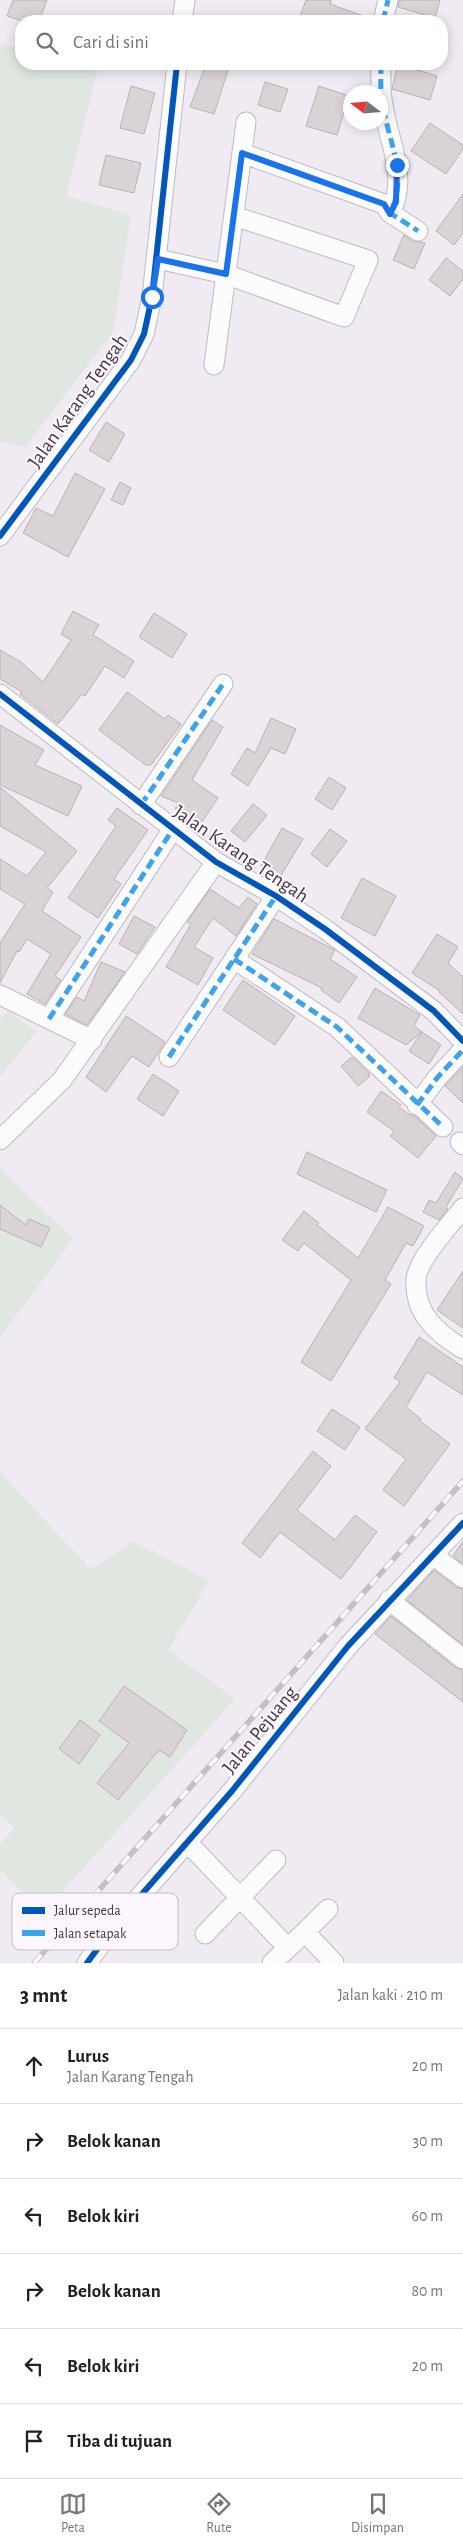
<!DOCTYPE html>
<html lang="id">
<head>
<meta charset="utf-8">
<style>
  :root { --surface:#fff; --page:#f2f2f2; --text:#202124; --muted:#757577; --line:#e0e0e0; --accent:#7c777e }
  body { margin:0; font-family:"Alegreya Sans",sans-serif; background:var(--page); color:var(--text) }
  .compass { position:absolute; left:343px; top:85px; width:45px; height:45px; border-radius:50%; background:var(--surface); box-shadow:0 2px 12px #0003; rotate:286deg }
  .stop { position:absolute; width:15px; height:15px; margin:-11px; border:4px solid #1a73e8; border-radius:50%; background:#fff }
  .stop.end { background:#1a73e8; border-color:#fff; box-shadow:0 1px 5px #0008 }
  .list { margin:0; padding:0; list-style:none }
  h2 { display:flex; justify-content:space-between; align-items:center; height:65px; margin:0; padding:0 20px; font-size:21px }
  h2 small { font-size:16px; font-weight:400; color:var(--muted) }
  .list li { display:grid; grid-template-columns:32px 1fr auto; gap:15px; align-items:center; box-sizing:border-box; height:75px; padding:0 20px; border-top:1px solid var(--line) }
  .list b { display:block; font-size:19px; white-space:nowrap }
  .list p { margin:0; font-size:16px; white-space:nowrap; color:var(--muted) }
  .list em { font-size:16px; font-style:normal; color:var(--muted) }
  .icon { flex:none; width:28px; height:28px; fill:none; stroke:currentColor; stroke-width:2; stroke-linecap:round; stroke-linejoin:round }
  .map { position:relative; flex:none; width:463px; height:1963px; overflow:hidden }
  .search { position:absolute; background:var(--surface); box-shadow:0 2px 12px #0003; left:15px; right:15px; top:15px; height:55px; display:flex; align-items:center; gap:12px; box-sizing:border-box; padding:0 18px; border-radius:20px; color:var(--muted); font-size:19px }
  .sheet { height:515px; background:var(--surface) }
  nav { display:flex; justify-content:space-around; align-items:center; box-sizing:border-box; height:70px; border-top:1px solid var(--line); background:var(--surface); font-size:14px; color:var(--muted) }
  nav a { display:grid; justify-items:center; gap:2px }
  nav .on { color:var(--accent) }
  .map>svg:first-child { display:block }
  .green { fill:#e0e6e0 }
  .building { fill:#d9d3d6; stroke:#b8b2b6 }
  .lines { fill:none; stroke-linecap:round; stroke-linejoin:round }
  .minor-casing { stroke:#bebac0; stroke-width:21 }
  .minor { stroke:#fdfcfd; stroke-width:19 }
  .rail-casing { stroke:#c2c0c2; stroke-width:5.5 }
  .rail { stroke:#fdf6ff; stroke-width:4; stroke-dasharray:11; stroke-linecap:butt }
  .quiet { stroke:#3fa3ec; stroke-width:5; stroke-dasharray:10 5; stroke-linecap:butt }
  .cycleway-casing { stroke:#fdf6ff; stroke-width:9 }
  .cycleway { stroke:#0057b8; stroke-width:6 }
  .route { stroke:#1a73e8; stroke-width:6 }
  .labels { text-anchor:middle; dominant-baseline:central; stroke-width:4; stroke-linejoin:round; paint-order:stroke }
  .street-label { font-size:20px; fill:#3e393f; stroke:#fdf6ff }
  .key { fill:#fdf6ff; stroke:#c4bdc5; stroke-width:1 }
  .key-label { font-size:14px; fill:#3e393f }
</style>
</head>
<body>
<div class="map">
<svg width="463" height="1963" viewBox="0 0 463 1963">
  <rect width="100%" height="100%" fill="#f0eaf2"/>
  <path class="green" d="M0,44L21,49V64H88L98,66L66,196L131,215L113,332L25,447L0,441Z
    M8,1011L36,1032L0,1077V1020Z
    M0,1168L73,1239L0,1337Z
    M0,1472L91,1570L133,1541L209,1581L168,1650L235,1699L44,1912L0,1870V1844L15,1828L0,1813Z"/>
  <path class="building" d="M13,0H47L39,21H22L7,16Z
    M306,0H331L330,4L372,19V21H298Z
    M399,0H440L435,18L398,7Z
    M206,64H230L214,114L190,107Z
    M398,64L437,76L430,100L392,89Z
    M265,82L288,89L280,112L258,105Z
    M131,86L155,93L144,134L120,128Z
    M319,86L349,96L337,135L306,126Z
    M430,123L463,145V149L446,174L411,151Z
    M106,155L141,163L134,193L99,185Z
    M463,194V233L454,245L436,231Z
    M404,235L412,241L425,243L414,269L393,260Z
    M446,258L463,271V279L450,296L429,280Z
    M106,422L125,434L109,462L89,450Z
    M75,473L105,489L68,557L23,533L36,508L53,516Z
    M120,482L131,488L123,505L111,500Z
    M73,611L99,625L93,635L134,661L124,678L105,666L85,696L82,694L58,724L20,694L22,692L0,679V650L21,662L43,682L71,640L61,634Z
    M154,613L187,634L172,658L139,637Z
    M127,692L165,719L168,715L181,724L151,765H146L99,730Z
    M271,718L296,729L285,754L271,748L248,786L231,774L247,748L255,753Z
    M212,720L223,727L192,780L218,798L199,826L175,809L178,803L161,796Z
    M0,725L44,750L35,765L82,786L68,816L0,785Z
    M329,777L346,788L332,810L315,799Z
    M0,787L77,851L47,888L53,892L42,911L81,937L55,976L61,980L45,1004L27,994L51,954L27,939L19,952L17,951L0,983V943L25,904L0,889V859L27,876L46,852L0,826Z
    M253,804L267,815L245,842L231,831Z
    M117,808L148,830L114,879L121,884L98,918L68,898L116,826L108,820Z
    M282,828L303,839L280,877L261,866Z
    M330,829L347,841L327,867L311,854Z
    M362,878L396,896L375,936L341,918Z
    M210,889L239,908L248,897L257,904L236,936L213,918L194,947L213,958L198,985L166,967L191,924L187,922Z
    M134,916L155,927L137,954L119,944Z
    M274,919L335,950L330,959L357,977L339,1003L321,990L322,988L252,954Z
    M437,934L458,947L448,963L463,977V1014L439,992L440,991L412,973Z
    M101,962L125,972L87,1025L65,1014L77,997L84,1001Z
    M243,980L295,1016L275,1045L223,1010Z
    M375,988L420,1015L414,1026L422,1032L406,1045L358,1018Z
    M126,1016L165,1042L149,1067L132,1056L106,1092L86,1077Z
    M422,1032L441,1045L429,1064L409,1051Z
    M352,1057L369,1073V1077L358,1086L341,1066Z
    M463,1067V1103L445,1086Z
    M153,1074L179,1091L163,1116L137,1099Z
    M381,1091L401,1105L399,1107L408,1114L415,1116L436,1136L418,1158L390,1136L394,1131L367,1112Z
    M307,1152L387,1190L376,1212L297,1174Z
    M455,1172L463,1179L446,1207L448,1209L439,1220L423,1212L429,1200L436,1203Z
    M0,1205L26,1225L29,1219L50,1228L41,1247L0,1229Z
    M388,1207L424,1226L413,1246L406,1243L385,1280L391,1284L331,1381L301,1362L351,1280L304,1243L298,1251L282,1240L304,1211L319,1223L317,1225L358,1258Z
    M463,1271V1328L437,1310Z
    M419,1337L463,1367V1395L427,1372L406,1407L421,1419L420,1421L450,1444L404,1506L383,1490L406,1459L365,1429L400,1382L394,1378Z
    M332,1409L360,1427L345,1450L317,1431Z
    M313,1451L331,1466L297,1510L335,1540L355,1515L377,1532L341,1579L280,1532L260,1558L242,1543Z
    M463,1541V1564L453,1556Z
    M434,1570L456,1587L463,1589V1645L407,1600Z
    M391,1616L456,1668L463,1670V1702L375,1634Z
    M124,1686L187,1730L170,1757L159,1750L118,1800L97,1783L129,1743L99,1721Z
    M80,1720L100,1735L79,1764L59,1749Z"/>
  <g class="lines">
    <defs>
      <path id="minor" d="M182,21L185,0
        M383,21L388,0
        M381,64C381,75 380,87 382,99C386,137 410,176 390,213
        M242,153L384,204L390,213L418,231
        M158,259L225,274L344,317L368,260L234,216
        M214,365L246,122
        M0,536L131,360L144,334L152,297L177,64
        M0,694L216,862L276,896L325,929L434,1011L463,1041
        M141,805L223,684
        M234,959L337,1027L443,1127
        M0,995L92,1040
        M49,1019L173,829
        M169,1057L276,896
        M417,1105L437,1078L463,1050
        M0,1140L62,1080L216,862
        M460,1142L463,1145
        M463,1208C451,1224 418,1259 416,1279C414,1314 437,1333 463,1349
        M433,1555L463,1578
        M389,1600L463,1659
        M188,1843L288,1948L305,1932L334,1963
        M305,1932L328,1909
        M205,1934L276,1860
        M87,1963L115,1925L232,1791L348,1646L463,1523
        M272,1963L288,1948"/>
    </defs>
    <use href="#minor" class="minor-casing"/>
    <use href="#minor" class="minor"/>
    <defs>
      <path id="rail" d="M34,1963L463,1481"/>
    </defs>
    <use href="#rail" class="rail-casing"/>
    <use href="#rail" class="rail"/>
    <path class="quiet" d="M383,21L388,0
      M381,64C381,75 380,87 382,99C386,137 410,176 390,213L418,231
      M141,805L223,684
      M234,959L337,1027L443,1127
      M49,1019L173,829
      M169,1057L276,896
      M417,1105L437,1078L463,1050"/>
    <defs>
      <path id="cycleway" d="M0,536L131,360L144,334L152,297L177,64
        M0,694L216,862L276,896L325,929L434,1011L463,1041
        M87,1963L115,1925L232,1791L348,1646L463,1523"/>
    </defs>
    <use href="#cycleway" class="cycleway-casing"/>
    <use href="#cycleway" class="cycleway"/>
  </g>
  <g class="lines">
    <path class="route" d="M152,297L158,259L226,274L242,153L384,204L390,214L396,202L397,165"/>
  </g>
  <g class="labels">
    <g class="street-label">
      <text transform="translate(78 401) rotate(-55)">Jalan Karang Tengah</text>
      <text transform="translate(241 854) rotate(34)">Jalan Karang Tengah</text>
      <text transform="translate(260 1730) rotate(-51)">Jalan Pejuang</text>
    </g>
  </g>
  <rect x="12" y="1893" width="166" height="57" rx="8" class="key"/>
  <rect x="22" y="1907" width="23" height="7" fill="#0057b8"/>
  <rect x="22" y="1930" width="23" height="6" fill="#3fa3ec"/>
  <g class="key-label">
    <text x="54" y="1915">Jalur sepeda</text>
    <text x="54" y="1938">Jalan setapak</text>
  </g>
</svg>
<svg class="compass" viewBox="-18 -18 36 36"><path d="M0-13l5 13h-10z" fill="#e53935"/><path d="M0 13l5-13h-10z" fill="#757577"/></svg>
<div class="stop" style="left:152px;top:297px"></div>
<div class="stop end" style="left:397px;top:165px"></div>
<div class="search"><svg class="icon" aria-label="search" viewBox="0 0 24 24"><circle cx="10" cy="10" r="6"/><path d="M15 15l6 6"/></svg>Cari di sini</div>
</div>
<section class="sheet">
<h2>3 mnt<small>Jalan kaki · 210 m</small></h2>
<ul class="list">
<li><svg class="icon" aria-label="ahead" viewBox="0 0 24 24"><path d="M12 20V5M6 11l6-6 6 6"/></svg><div><b>Lurus</b><p>Jalan Karang Tengah</p></div><em>20 m</em></li>
<li><svg class="icon" aria-label="right" viewBox="0 0 24 24"><path d="M7 20v-9h11M14 6l5 5-5 5"/></svg><div><b>Belok kanan</b></div><em>30 m</em></li>
<li><svg class="icon" aria-label="left" viewBox="0 0 24 24"><path d="M17 20v-9H6M10 6l-5 5 5 5"/></svg><div><b>Belok kiri</b></div><em>60 m</em></li>
<li><svg class="icon" aria-label="right" viewBox="0 0 24 24"><path d="M7 20v-9h11M14 6l5 5-5 5"/></svg><div><b>Belok kanan</b></div><em>80 m</em></li>
<li><svg class="icon" aria-label="left" viewBox="0 0 24 24"><path d="M17 20v-9H6M10 6l-5 5 5 5"/></svg><div><b>Belok kiri</b></div><em>20 m</em></li>
<li><svg class="icon" aria-label="arrive" viewBox="0 0 24 24"><path d="M6 21V4h12l-3 4 3 4H6"/></svg><div><b>Tiba di tujuan</b></div></li>
</ul>
</section>
<nav>
<a class="on"><svg class="icon" aria-label="map" viewBox="0 0 24 24"><path d="M3 6l6-2 6 2 6-2v14l-6 2-6-2-6 2zM9 4v14M15 6v14"/></svg>Peta</a>
<a><svg class="icon" aria-label="directions" viewBox="0 0 24 24"><path d="M12 3l9 9-9 9-9-9zM9 14v-3h6M13 9l2 2-2 2"/></svg>Rute</a>
<a><svg class="icon" aria-label="saved" viewBox="0 0 24 24"><path d="M7 4h10v16l-5-4-5 4z"/></svg>Disimpan</a>
</nav>
</body>
</html>
